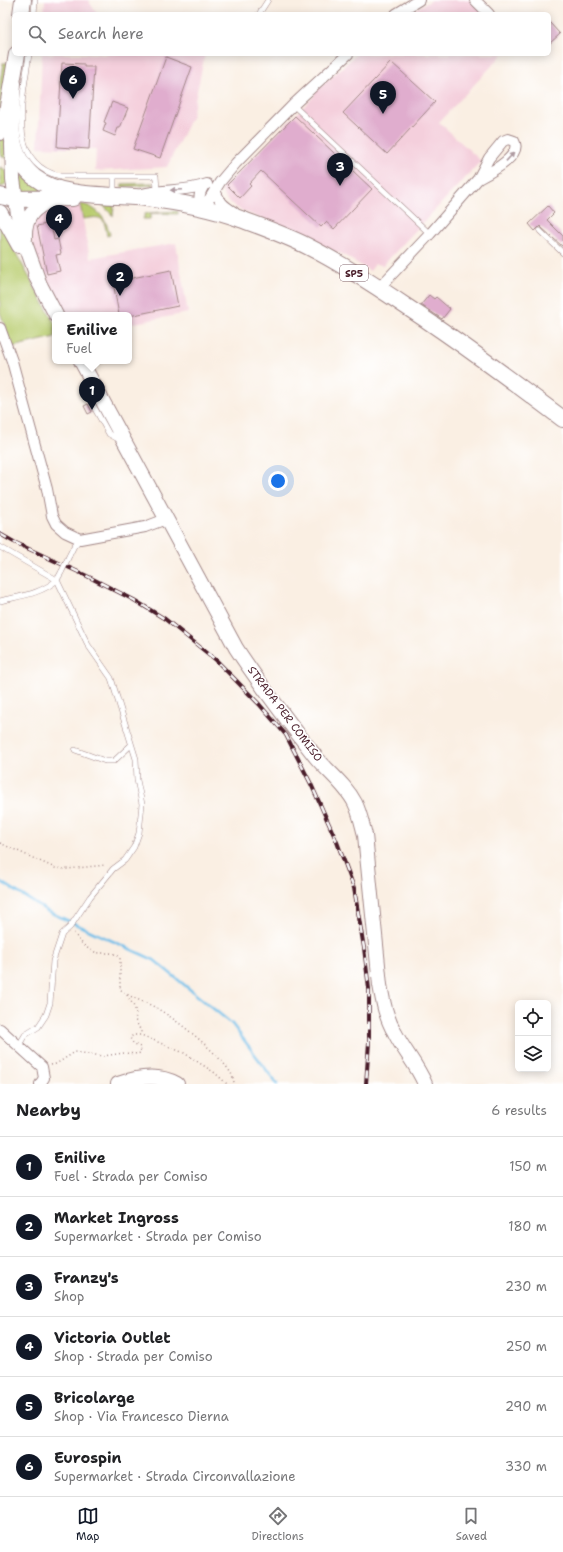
<!DOCTYPE html>
<html lang="en">
<head>
<meta charset="utf-8">
<style>
  :root { --surface:#fff; --page:#f2f2f2; --text:#202124; --muted:#757577; --line:#e0e0e0; --accent:#111827 }
  body { margin:0; font-family:"Shantell Sans",sans-serif; background:var(--page); color:var(--text) }
  .controls { position:absolute; right:12px; bottom:12px; display:grid; overflow:hidden; border-radius:6px; box-shadow:0 2px 10px #0003 }
  .controls button { width:36px; height:36px; display:grid; place-items:center; padding:0; border:0; border-bottom:1px solid var(--line); background:var(--surface); color:var(--text); font:20px sans-serif }
  .you { position:absolute; left:278px; top:481px; width:14px; height:14px; margin:-10px; border:3px solid #fff; border-radius:50%; background:#1a73e8; box-shadow:0 0 0 6px #1a73e833 }
  .badge { display:grid; place-items:center; width:26px; height:26px; border-radius:50%; background:var(--accent); color:#fff; font-size:13px; font-weight:700 }
  .pin { position:absolute; translate:-50% -33px; filter:drop-shadow(0 1px 2px #0008) }
  .pin::after { content:''; position:absolute; top:21px; width:14px; height:12px; background:inherit; clip-path:polygon(0 0,100% 0,50% 100%) }
  .popup { position:absolute; left:52px; top:312px; width:80px; height:52px; box-sizing:border-box; display:grid; place-content:center; border-radius:6px; background:var(--surface); filter:drop-shadow(0 1px 3px #0005); font-size:13px; white-space:nowrap; color:var(--muted) }
  .popup b { font-size:15px; color:var(--text) }
  .popup::after { content:''; position:absolute; left:50%; top:100%; margin-left:-8px; border:8px solid transparent; border-top-color:var(--surface) }
  .list { margin:0; padding:0; list-style:none }
  h2 { display:flex; justify-content:space-between; align-items:center; height:52px; margin:0; padding:0 16px; font-size:17px }
  h2 small { font-size:13px; font-weight:400; color:var(--muted) }
  .list li { display:grid; grid-template-columns:26px 1fr auto; gap:12px; align-items:center; box-sizing:border-box; height:60px; padding:0 16px; border-top:1px solid var(--line) }
  .list b { display:block; font-size:15px; white-space:nowrap }
  .list p { margin:0; font-size:13px; white-space:nowrap; color:var(--muted) }
  .list em { font-size:13px; font-style:normal; color:var(--muted) }
  .icon { flex:none; width:22px; height:22px; fill:none; stroke:currentColor; stroke-width:2; stroke-linecap:round; stroke-linejoin:round }
  .map { position:relative; flex:none; width:563px; height:1084px; overflow:hidden }
  .search { position:absolute; background:var(--surface); box-shadow:0 2px 10px #0003; left:12px; right:12px; top:12px; height:44px; display:flex; align-items:center; gap:10px; box-sizing:border-box; padding:0 14px; border-radius:6px; color:var(--muted); font-size:15px }
  .sheet { height:412px; background:var(--surface) }
  nav { display:flex; justify-content:space-around; align-items:center; box-sizing:border-box; height:56px; border-top:1px solid var(--line); background:var(--surface); font-size:11px; color:var(--muted) }
  nav a { display:grid; justify-items:center; gap:2px }
  nav .on { color:var(--accent) }
  .map>svg:first-child { display:block }
  .built { fill:#f4cfdc }
  .green { fill:#b9cd70; stroke:#82764e }
  .lines { fill:none; stroke-linecap:round; stroke-linejoin:round }
  .stream { stroke:#6ebee9; stroke-width:2.5 }
  .building { fill:#e0adce }
  .lane-casing { stroke:#a28787; stroke-width:6 }
  .street-casing { stroke:#a28787; stroke-width:12 }
  .secondary-casing { stroke:#a28787; stroke-width:16 }
  .primary-casing { stroke:#a28787; stroke-width:18 }
  .path { stroke:#a28787; stroke-width:1.5; stroke-dasharray:1 3; stroke-linecap:butt }
  .lane { stroke:#fff; stroke-width:5 }
  .street { stroke:#fff; stroke-width:10 }
  .secondary { stroke:#fff; stroke-width:14 }
  .primary { stroke:#fff; stroke-width:16 }
  .rail-casing { stroke:#4a1f2b; stroke-width:4 }
  .rail { stroke:#fff; stroke-width:2.5; stroke-dasharray:8; stroke-linecap:butt }
  .lane-bridge-casing { stroke:#a28787; stroke-width:6; stroke-linecap:butt }
  .lane-bridge { stroke:#fff; stroke-width:5 }
  .oneway { fill:#ae9aa0 }
  .labels { text-anchor:middle; dominant-baseline:central; stroke-width:3; stroke-linejoin:round; paint-order:stroke }
  .shield { fill:#fff; stroke:#80626b; stroke-width:1 }
  .shield-label { font-size:10px; font-weight:bold; fill:#4a1f2b }
  .street-label { font-size:11px; fill:#4a1f2b; stroke:#fff }
</style>
</head>
<body>
<div class="map">
<svg width="563" height="1084" viewBox="0 0 563 1084">
  <rect width="100%" height="100%" fill="#fff"/>
  <filter id="ink" filterUnits="userSpaceOnUse"><feTurbulence type="fractalNoise" baseFrequency=".025" numOctaves="2"/><feDisplacementMap in="SourceGraphic" scale="8" xChannelSelector="R" yChannelSelector="G"/><feConvolveMatrix kernelMatrix="1 2 1 2 8 2 1 2 1" color-interpolation-filters="sRGB"/></filter>
  <filter id="wash" filterUnits="userSpaceOnUse"><feTurbulence type="fractalNoise" baseFrequency=".012" numOctaves="4" result="noise"/><feDisplacementMap in="SourceGraphic" scale="16" xChannelSelector="R" yChannelSelector="G"/><feGaussianBlur stdDeviation="0.9" result="paint"/><feColorMatrix in="noise" values="0 0 0 0 0 0 0 0 0 0 0 0 0 0 0 0 0 1.4 0 .05"/><feComposite in="paint" operator="in"/></filter>
  <g filter="url(#wash)">
    <rect width="100%" height="100%" fill="#faefe3"/>
    <path class="built" d="M45,0H88L97,14H44Z
      M432,0H470L485,14H407Z
      M42,54H100L101,55L113,54H205L192,115L167,167L95,171L96,149L38,147Z
      M357,54H503L439,122L481,161L383,265L375,264L370,271L342,254L327,249L237,208L227,200L222,192L223,182L227,185L314,96V93Z
      M80,204L90,258L176,243L188,313L129,324V315H65L46,279L34,252L31,234L32,226L39,214L54,205Z"/>
    <path class="green" d="M3,63H9L0,119V82Z
      M5,126L7,159L0,154V138Z
      M0,167L7,171L8,181L4,186L0,187Z
      M19,173L48,191L20,197Z
      M153,183V185L122,187V184Z
      M80,204C97,206 107,220 110,235L107,236C104,216 102,216 83,219Z
      M102,204L113,205L114,206L113,216Z
      M178,211V214L151,213L150,219H143L145,214L148,213Z
      M0,224L55,324V337L12,347L0,312Z"/>
    <g class="lines">
      <path class="stream" d="M0,881L47,911L154,960L232,1024L277,1084"/>
    </g>
    <g id="blocks">
      <path class="building" d="M549,22L560,34L549,44Z
        M166,57L192,67L160,158L133,149Z
        M391,62L435,102L387,154L343,113Z
        M62,63L84,64V67H94L89,149L57,147Z
        M112,102L128,108L120,128H118L115,136L103,131L106,123L104,122Z
        M295,116L372,189L334,229L326,222L321,227L261,171L249,184L251,186L240,198L227,185Z
        M548,206L554,213L547,220L563,236V247L542,228L540,226L535,231L529,224Z
        M51,223L54,240L58,239L61,254L56,255L60,271L47,274L37,226Z
        M171,270L178,306L129,316V315H119L113,282Z
        M429,295L434,299L436,297L450,309L442,319L421,305Z
        M88,404L92,412L88,414L84,406Z"/>
    </g>
  </g>
  <g filter="url(#ink)">
    <use href="#blocks" fill-opacity="0" stroke="#a28787" stroke-width="1"/>
    <g class="lines">
      <defs>
        <path id="lane" d="M34,14L35,0
          M259,14L268,0
          M29,54C24,94 4,163 60,176H156L157,190
          M293,105L430,234
          M114,176V193
          M540,231L563,253
          M89,380L84,389L109,434L118,439
          M0,547L57,580C41,594 20,596 0,601
          M69,556L74,546L80,539
          M75,750L105,761H114L131,745
          M19,1045L25,1035L38,1027L46,1015L50,1003L53,961L62,934L70,927L90,897L113,869L125,860L134,847L139,833L142,804L137,780L136,759L111,678L88,645L57,580L62,571"/>
        <path id="street" d="M475,0L489,14
          M396,14L419,0
          M204,185C200,192 197,199 202,207L210,198L220,182L236,163L293,105L348,54
          M215,189C218,201 224,206 234,212
          M142,194C163,189 187,192 207,184
          M379,288L430,234L478,179L489,158L503,141L508,139L514,141C523,156 489,173 478,179
          M0,328L12,361L47,489L52,516L56,524L65,532L80,539L145,527L166,519
          M0,1029L42,1067L44,1078L40,1084"/>
        <path id="secondary" d="M12,144L13,179L20,229L39,282
          M0,212L19,246
          M25,239C24,215 35,207 54,199
          M35,275L56,315
          M81,361L236,648C260,685 288,721 315,756C328,772 346,785 355,803C360,813 362,824 365,835L380,985C383,1002 386,1018 395,1033C404,1051 417,1065 425,1084
          M118,1084C137,1077 159,1074 177,1084"/>
        <path id="primary" d="M21,14L23,0
          M13,83C11,116 5,153 34,177C62,199 111,194 146,198C177,202 208,207 238,218C262,227 286,235 309,247C342,264 373,284 404,305C459,341 511,380 563,419
          M0,132L7,112L17,54
          M0,196L15,199L73,198"/>
      </defs>
      <use href="#lane" class="lane-casing"/>
      <use href="#street" class="street-casing"/>
      <use href="#secondary" class="secondary-casing"/>
      <use href="#primary" class="primary-casing"/>
      <path class="path" d="M0,843L55,868L67,869L106,865
        M74,933C79,941 86,949 95,952C105,955 110,950 120,957V989C131,999 145,1001 158,1009C180,1022 220,1054 232,1075C233,1078 234,1081 234,1084
        M127,995C132,1004 138,1009 135,1020L141,1031V1035
        M51,1065L56,1064L75,1052L103,1056L124,1053L138,1054L141,1052L140,1047L133,1043L130,1038L133,1035H141L184,1053L215,1073L227,1084"/>
      <use href="#lane" class="lane"/>
      <use href="#street" class="street"/>
      <use href="#secondary" class="secondary"/>
      <use href="#primary" class="primary"/>
      <defs>
        <path id="rail" d="M0,534L14,542L87,576L134,600L165,619L216,660L259,704L286,735L311,784L337,842L354,888L364,948L369,989V1042L366,1084"/>
      </defs>
      <use href="#rail" class="rail-casing"/>
      <use href="#rail" class="rail"/>
      <defs>
        <path id="lane-bridge" d="M62,571L69,556"/>
      </defs>
      <use href="#lane-bridge" class="lane-bridge-casing"/>
      <use href="#lane-bridge" class="lane-bridge"/>
    </g>
    <defs><path id="oneway-solid" d="M-6-.8H1V-3.2L6.5 0L1 3.2V.8H-6Z"/></defs>
    <g class="oneway">
      <use href="#oneway-solid" transform="translate(510 157) rotate(-47)"/>
      <use href="#oneway-solid" transform="translate(176 190) rotate(178)"/>
    </g>
  </g>
  <g class="labels">
    <rect class="shield" x="340" y="265" width="28" height="16" rx="3"/>
    <g class="shield-label">
      <text x="354" y="273">SP5</text>
    </g>
    <g class="street-label">
      <text transform="translate(285 714) rotate(53)">STRADA PER COMISO</text>
    </g>
  </g>
</svg>
<div class="controls">
<button><svg class="icon" aria-label="locate" viewBox="0 0 24 24"><circle cx="12" cy="12" r="6"/><path d="M12 2v4M12 18v4M2 12h4M18 12h4"/></svg></button>
<button><svg class="icon" aria-label="layers" viewBox="0 0 24 24"><path d="M12 4l9 5-9 5-9-5zM3 14l9 5 9-5"/></svg></button>
</div>
<div class="you"></div>
<div class="pin badge" style="left:92px;top:410px">1</div>
<div class="popup"><b>Enilive</b>Fuel</div>
<div class="pin badge" style="left:120px;top:296px">2</div>
<div class="pin badge" style="left:340px;top:186px">3</div>
<div class="pin badge" style="left:59px;top:238px">4</div>
<div class="pin badge" style="left:383px;top:114px">5</div>
<div class="pin badge" style="left:73px;top:99px">6</div>
<div class="search"><svg class="icon" aria-label="search" viewBox="0 0 24 24"><circle cx="10" cy="10" r="6"/><path d="M15 15l6 6"/></svg>Search here</div>
</div>
<section class="sheet">
<h2>Nearby<small>6 results</small></h2>
<ul class="list">
<li><span class="badge">1</span><div><b>Enilive</b><p>Fuel · Strada per Comiso</p></div><em>150 m</em></li>
<li><span class="badge">2</span><div><b>Market Ingross</b><p>Supermarket · Strada per Comiso</p></div><em>180 m</em></li>
<li><span class="badge">3</span><div><b>Franzy's</b><p>Shop</p></div><em>230 m</em></li>
<li><span class="badge">4</span><div><b>Victoria Outlet</b><p>Shop · Strada per Comiso</p></div><em>250 m</em></li>
<li><span class="badge">5</span><div><b>Bricolarge</b><p>Shop · Via Francesco Dierna</p></div><em>290 m</em></li>
<li><span class="badge">6</span><div><b>Eurospin</b><p>Supermarket · Strada Circonvallazione</p></div><em>330 m</em></li>
</ul>
</section>
<nav>
<a class="on"><svg class="icon" aria-label="map" viewBox="0 0 24 24"><path d="M3 6l6-2 6 2 6-2v14l-6 2-6-2-6 2zM9 4v14M15 6v14"/></svg>Map</a>
<a><svg class="icon" aria-label="directions" viewBox="0 0 24 24"><path d="M12 3l9 9-9 9-9-9zM9 14v-3h6M13 9l2 2-2 2"/></svg>Directions</a>
<a><svg class="icon" aria-label="saved" viewBox="0 0 24 24"><path d="M7 4h10v16l-5-4-5 4z"/></svg>Saved</a>
</nav>
</body>
</html>
